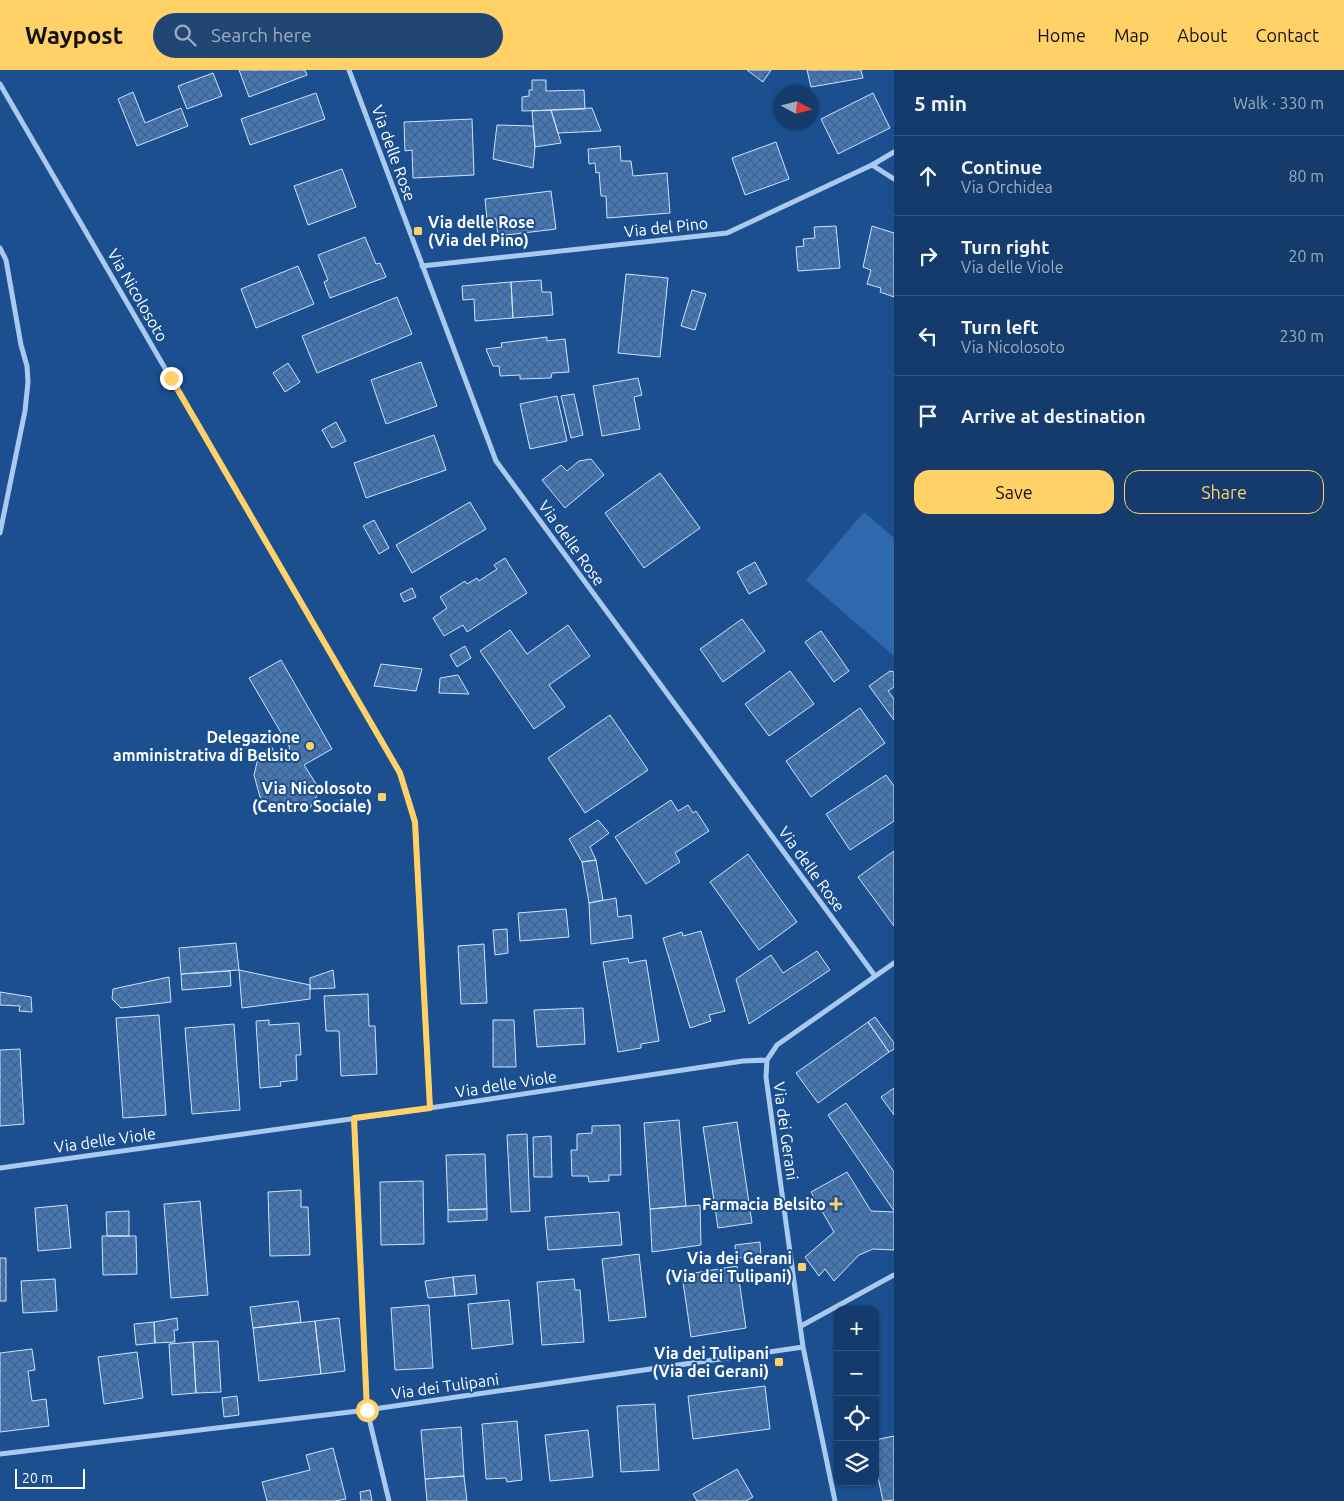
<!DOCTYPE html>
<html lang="en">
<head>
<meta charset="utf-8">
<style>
  :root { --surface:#143b6b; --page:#214673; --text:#f1f3f6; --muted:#9dadc1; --line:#33557e; --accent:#ffd166 }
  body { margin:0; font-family:Ubuntu,sans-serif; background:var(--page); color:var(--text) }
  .controls { position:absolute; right:15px; bottom:15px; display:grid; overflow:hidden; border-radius:10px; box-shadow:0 1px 4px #0004 }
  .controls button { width:45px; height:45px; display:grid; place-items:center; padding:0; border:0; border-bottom:1px solid var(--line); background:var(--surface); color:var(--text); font:25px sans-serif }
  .compass { position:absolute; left:774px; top:15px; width:45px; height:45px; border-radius:50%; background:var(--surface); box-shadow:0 1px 4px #0004; rotate:97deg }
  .scale { position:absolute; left:15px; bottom:12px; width:70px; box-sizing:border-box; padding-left:5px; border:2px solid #fff; border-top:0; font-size:14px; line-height:18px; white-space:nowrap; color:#fff; -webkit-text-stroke:4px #1b4f8f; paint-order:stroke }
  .stop { position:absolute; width:15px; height:15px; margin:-11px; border:4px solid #ffd166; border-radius:50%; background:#fff }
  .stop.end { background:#ffd166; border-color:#fff; box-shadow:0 1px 5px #0008 }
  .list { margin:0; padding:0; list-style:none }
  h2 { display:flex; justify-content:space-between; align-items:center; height:65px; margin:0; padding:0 20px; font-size:21px }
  h2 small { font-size:16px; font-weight:400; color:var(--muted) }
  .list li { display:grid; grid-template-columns:32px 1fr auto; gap:15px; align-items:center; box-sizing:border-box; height:80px; padding:0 20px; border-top:1px solid var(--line) }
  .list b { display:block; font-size:19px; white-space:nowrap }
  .list p { margin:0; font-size:16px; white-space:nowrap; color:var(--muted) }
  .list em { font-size:16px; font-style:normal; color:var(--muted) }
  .actions { display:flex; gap:10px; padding:15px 20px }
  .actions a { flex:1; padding:11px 0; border:1px solid var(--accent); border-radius:15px; text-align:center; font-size:18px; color:var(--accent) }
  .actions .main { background:var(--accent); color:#111 }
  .icon { flex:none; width:28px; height:28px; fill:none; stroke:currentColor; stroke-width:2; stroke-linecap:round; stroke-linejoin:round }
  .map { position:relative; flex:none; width:894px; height:1431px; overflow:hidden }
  header { display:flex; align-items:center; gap:30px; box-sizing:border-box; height:70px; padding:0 25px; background:var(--accent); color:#111 }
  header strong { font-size:24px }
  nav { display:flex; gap:28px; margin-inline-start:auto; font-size:18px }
  .search { width:350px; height:45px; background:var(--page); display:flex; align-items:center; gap:12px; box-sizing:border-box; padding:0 18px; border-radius:28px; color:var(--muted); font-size:19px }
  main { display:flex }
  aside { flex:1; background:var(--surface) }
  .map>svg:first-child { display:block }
  .pitch { fill:#2e69ad }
  .building { fill:url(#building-cross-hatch); stroke:#cfe3fa }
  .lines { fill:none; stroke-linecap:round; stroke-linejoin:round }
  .minor { stroke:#a9c9ee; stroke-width:5 }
  .route { stroke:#ffd166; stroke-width:6 }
  .poi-dot { fill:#ffd166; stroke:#1b4f8f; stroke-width:2 }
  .labels { text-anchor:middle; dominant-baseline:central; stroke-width:4; stroke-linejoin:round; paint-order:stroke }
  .street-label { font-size:16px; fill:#fff; stroke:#1b4f8f }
  .poi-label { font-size:16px; font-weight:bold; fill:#fff; stroke:#1b4f8f; text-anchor:end }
</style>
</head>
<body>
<header>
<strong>Waypost</strong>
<div class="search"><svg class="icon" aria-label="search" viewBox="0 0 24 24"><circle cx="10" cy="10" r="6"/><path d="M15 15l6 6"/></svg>Search here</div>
<nav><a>Home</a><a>Map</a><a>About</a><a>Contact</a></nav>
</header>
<main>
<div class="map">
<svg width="894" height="1431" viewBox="0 0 894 1431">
  <defs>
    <pattern id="building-cross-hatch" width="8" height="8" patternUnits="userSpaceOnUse" patternTransform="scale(1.25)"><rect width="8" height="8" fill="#4478b7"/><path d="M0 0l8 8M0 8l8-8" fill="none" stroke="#486282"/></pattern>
  </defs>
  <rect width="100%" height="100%" fill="#1b4f8f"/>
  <path class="pitch" d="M864,442L894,468V586L806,510Z"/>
  <path class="building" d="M239,0H305L307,5L249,27Z
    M747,0H771L763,12Z
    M807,0H861L863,8L811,17Z
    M213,3L222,26L187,39L178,16Z
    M532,10H546V21L584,20L585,39L522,41V27L529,26V20H532Z
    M133,22L145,53L181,38L188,56L137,76L118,29Z
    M316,23L325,49L250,75L241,49Z
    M873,23L890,58L838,84L821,49Z
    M592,38L601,61L558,63L551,40Z
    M551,40L561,73L535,77L532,41Z
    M472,49L474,105L413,108L412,80L405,81L404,52Z
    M497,55L533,56L535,77L533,98L493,89Z
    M776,72L789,109L745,125L732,88Z
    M620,76L621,91H631L633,106L667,103L670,143L607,148L606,126H601L599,102L596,103L595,93L589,94L588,79Z
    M342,99L356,137L308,155L294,116Z
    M551,121L556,159L498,166L496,149H487L485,129Z
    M836,156L840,198L798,201L796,177L804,176L803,169L815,168L814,157Z
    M872,156L894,163V227L880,222L881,218L867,214L871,200L863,197Z
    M365,167L376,194L380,193L386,207L330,228L324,212L328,210L318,185Z
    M298,196L314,234L256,258L241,219Z
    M626,204L668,208L660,287L618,283Z
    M541,210L542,222H551L553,245L513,248L511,212Z
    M511,212L513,248L475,251L474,229L463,230L462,216Z
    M692,220L706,224L695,260L681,256Z
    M397,227L412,264L317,303L302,266Z
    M547,267V271L565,269L569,302L552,303L551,308L520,309V305L500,306L499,296H493L486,279L502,277L501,273Z
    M421,292L437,336L386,354L371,310Z
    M288,293L300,312L285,322L273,303Z
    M638,308L642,325L634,327L640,359L602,366L593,316Z
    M574,324L583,365L571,368L561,326Z
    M557,326L567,371L530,379L520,334Z
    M336,352L346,371L332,378L322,360Z
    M434,365L446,400L366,428L354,393Z
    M591,389L604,405L565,438L542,410L561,395L567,401L579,391Z
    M660,403L700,458L644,498L605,443Z
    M470,432L486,459L412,503L396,475Z
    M374,450L389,478L379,484L363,456Z
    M505,488L527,523L467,562L463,555L444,566L433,548L447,538L440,527L465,511L467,514L477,508L479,511L497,499L494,495Z
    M755,492L767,514L749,524L737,502Z
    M412,518L416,527L404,532L400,524Z
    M742,549L765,581L723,612L700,579Z
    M568,555L590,586L549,615L565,637L534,659L480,581L510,560L527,584Z
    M821,561L849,601L834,612L805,572Z
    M465,576L471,588L457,597L450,585Z
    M281,590L332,679L304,695L320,720L310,738L284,743L270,736L260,727L254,705L258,688L271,676L277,686L290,678L249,608Z
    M381,594L422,599L416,621L374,616Z
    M790,601L814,634L769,666L745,634Z
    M890,601L894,602V617L888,621L894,629V650L869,616Z
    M458,605L469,624L439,623L440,608Z
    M860,638L885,673L811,727L786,691Z
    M610,645L648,700L585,743L548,688Z
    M886,705L894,716V751L850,780L826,744Z
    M671,730L678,741L688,735L693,743L696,741L709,761L675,783L680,792L646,814L615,767Z
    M598,750L609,763L590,777L596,790L582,792L569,769Z
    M894,781V856L858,807Z
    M748,784L797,852L759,880L710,812Z
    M596,790L603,830L589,833L582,792Z
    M616,828L618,847L631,845L633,868L591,874L589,833Z
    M566,839L569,867L520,871L518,843Z
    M507,859L508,883L495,885L493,860Z
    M701,861L725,941L709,945L711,951L690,958L663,868L682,862L683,866Z
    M236,873L239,900L181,904L179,878Z
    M484,874L487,933L461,934L458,876Z
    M817,881L830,900L749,954L736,909L771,885L783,903Z
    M628,888L629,893L646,890L659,971L641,974V978L618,982L603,892Z
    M239,900L310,915V929L242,938Z
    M333,900L335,918L310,919V908Z
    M230,901L231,916L182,920L181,904Z
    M169,907L171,932L121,938L112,929L113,919Z
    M0,922L31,927L32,942L19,941L20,936L0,935Z
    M368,924L369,956H375L377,1004L341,1006L339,961H326L324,926Z
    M583,938L585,974L537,977L534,940Z
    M159,945L166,1045L123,1048L116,948Z
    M875,947L894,973V979L889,982L868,952Z
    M269,950V955L299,953L301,985H296L297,1010L280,1012L281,1016L260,1018L256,951Z
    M493,950H514L516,997H493Z
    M868,952L889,982L818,1033L796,1003Z
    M234,954L240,1040L192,1044L185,958Z
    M20,979L24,1054L0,1056V980Z
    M894,1018V1045L881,1027Z
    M846,1033L894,1102V1141L828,1045Z
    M679,1050L686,1136L650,1139L644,1053Z
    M737,1052L752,1153L718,1158L703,1057Z
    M620,1055L621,1105H609V1111L589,1112L588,1106H572L571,1080H577V1064L592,1063V1056Z
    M527,1064L530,1141L511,1142L507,1065Z
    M551,1066L552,1107H534L533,1067Z
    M485,1084L487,1139L448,1140L446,1085Z
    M847,1102L871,1141L894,1142V1180L873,1179L859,1185L834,1211L825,1199L819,1206L805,1187L834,1162L811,1122Z
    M423,1111L424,1174L381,1175L380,1112Z
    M301,1120V1137H308L310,1185L270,1186L268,1122Z
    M200,1131L208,1225L171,1228L164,1134Z
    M67,1135L71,1178L38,1181L35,1138Z
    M700,1135L701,1175L652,1182L650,1139Z
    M487,1139V1150L448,1152V1140Z
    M129,1141V1166H107L106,1142Z
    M619,1142L622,1175L548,1180L545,1147Z
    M102,1166H136L137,1204L103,1205Z
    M760,1172L761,1186L736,1188L735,1175Z
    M639,1184L646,1247L609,1251L602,1189Z
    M0,1188H6V1231H0Z
    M737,1196L746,1258L691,1267L682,1205Z
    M475,1205L477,1224L455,1226L453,1207Z
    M453,1207L455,1226L428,1228L425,1211Z
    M55,1209L57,1241L23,1243L21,1211Z
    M574,1209L575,1220H580L584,1272L542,1275L537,1212Z
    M509,1230L513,1274L472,1279L468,1234Z
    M298,1231L301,1252L253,1258L250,1237Z
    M429,1235L433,1298L395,1300L391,1238Z
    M177,1248L178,1260H174L175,1272L155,1273L154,1252Z
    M339,1248L345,1301L321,1304L315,1251Z
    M315,1251L321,1304L259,1311L253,1258Z
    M154,1252L155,1273L136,1275L134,1254Z
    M218,1271L221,1322L196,1323L193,1272Z
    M193,1272L196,1323L172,1325L169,1274Z
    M32,1279L35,1300L28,1301L32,1331L46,1329L49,1356L0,1362V1283Z
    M137,1282L143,1328L104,1334L98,1287Z
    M765,1316L770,1359L693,1369L688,1326Z
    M237,1326L239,1345L224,1347L222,1328Z
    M655,1334L659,1400L621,1402L617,1336Z
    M517,1351L522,1410L507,1412L506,1408L486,1409L482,1354Z
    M461,1357L464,1406L425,1409L421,1360Z
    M588,1360L593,1407L550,1411L545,1365Z
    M894,1366V1430L883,1431L875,1393V1370Z
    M333,1378L346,1429L335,1431H267L262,1412L310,1400L306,1385Z
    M737,1399L753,1427L746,1431H697L693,1424Z
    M464,1406L467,1431H427L425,1409Z
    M370,1420L372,1431H361L360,1422Z"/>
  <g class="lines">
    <path class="minor" d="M349,0L496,391L875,906
      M0,14L400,703L415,752L430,1038
      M872,95L894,109
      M0,178L6,190L21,275L27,296L28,312L25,341L0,463
      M422,196L727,163L872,95L894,82
      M767,990L766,1007L803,1277L835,1431
      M767,990L777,975L894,893
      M354,1048L367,1340L389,1431
      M0,1098L430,1038L743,991L767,990
      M801,1256L894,1205
      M0,1384L367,1340L803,1277"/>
  </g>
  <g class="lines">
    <path class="route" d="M171,308L400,703L415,752L430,1038L354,1048L367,1340"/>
  </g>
  <g class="poi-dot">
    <rect x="413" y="156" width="10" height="10" rx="2.5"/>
    <circle cx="310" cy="676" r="5"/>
    <rect x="377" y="722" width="10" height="10" rx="2.5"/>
    <path d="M833.5 1126.5h5v5h5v5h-5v5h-5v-5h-5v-5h5z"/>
    <rect x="797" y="1192" width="10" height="10" rx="2.5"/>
    <rect x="774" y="1287" width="10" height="10" rx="2.5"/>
  </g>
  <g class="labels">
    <g class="street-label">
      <text transform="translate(394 83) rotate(70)">Via delle Rose</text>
      <text transform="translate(666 157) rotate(-6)">Via del Pino</text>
      <text transform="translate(138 225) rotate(60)">Via Nicolosoto</text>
      <text transform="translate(572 473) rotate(54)">Via delle Rose</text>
      <text transform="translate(812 799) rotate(54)">Via delle Rose</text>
      <text transform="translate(506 1014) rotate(-9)">Via delle Viole</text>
      <text transform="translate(786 1061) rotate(82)">Via dei Gerani</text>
      <text transform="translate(105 1070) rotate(-8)">Via delle Viole</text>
      <text transform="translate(445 1316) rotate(-8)">Via dei Tulipani</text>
    </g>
    <g class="poi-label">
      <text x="428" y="152" text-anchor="start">Via delle Rose<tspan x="428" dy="18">(Via del Pino)</tspan></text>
      <text x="300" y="667">Delegazione<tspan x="300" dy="18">amministrativa di Belsito</tspan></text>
      <text x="372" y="718">Via Nicolosoto<tspan x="372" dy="18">(Centro Sociale)</tspan></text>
      <text x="826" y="1134">Farmacia Belsito</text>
      <text x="792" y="1188">Via dei Gerani<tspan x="792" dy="18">(Via dei Tulipani)</tspan></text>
      <text x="769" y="1283">Via dei Tulipani<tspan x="769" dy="18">(Via dei Gerani)</tspan></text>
    </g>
  </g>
</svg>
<div class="controls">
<button>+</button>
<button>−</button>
<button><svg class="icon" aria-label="locate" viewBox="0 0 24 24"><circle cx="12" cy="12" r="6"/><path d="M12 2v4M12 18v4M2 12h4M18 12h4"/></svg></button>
<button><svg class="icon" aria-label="layers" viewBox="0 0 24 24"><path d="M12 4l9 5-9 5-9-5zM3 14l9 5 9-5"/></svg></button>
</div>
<svg class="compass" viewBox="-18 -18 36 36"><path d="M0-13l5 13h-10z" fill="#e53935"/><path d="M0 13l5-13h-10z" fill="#9dadc1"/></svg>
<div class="scale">20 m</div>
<div class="stop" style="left:367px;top:1340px"></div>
<div class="stop end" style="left:171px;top:308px"></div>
</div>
<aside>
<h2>5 min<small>Walk · 330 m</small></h2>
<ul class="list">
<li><svg class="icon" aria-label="ahead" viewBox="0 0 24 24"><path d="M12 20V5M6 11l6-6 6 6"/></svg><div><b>Continue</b><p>Via Orchidea</p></div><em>80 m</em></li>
<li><svg class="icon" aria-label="right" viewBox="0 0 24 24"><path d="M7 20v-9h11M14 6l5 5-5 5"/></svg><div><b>Turn right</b><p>Via delle Viole</p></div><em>20 m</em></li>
<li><svg class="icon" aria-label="left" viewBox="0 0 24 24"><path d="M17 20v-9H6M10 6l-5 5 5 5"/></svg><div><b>Turn left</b><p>Via Nicolosoto</p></div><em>230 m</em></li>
<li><svg class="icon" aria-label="arrive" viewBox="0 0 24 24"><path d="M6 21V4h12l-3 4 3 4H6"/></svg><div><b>Arrive at destination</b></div></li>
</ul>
<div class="actions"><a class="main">Save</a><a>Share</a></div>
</aside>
</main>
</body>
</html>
